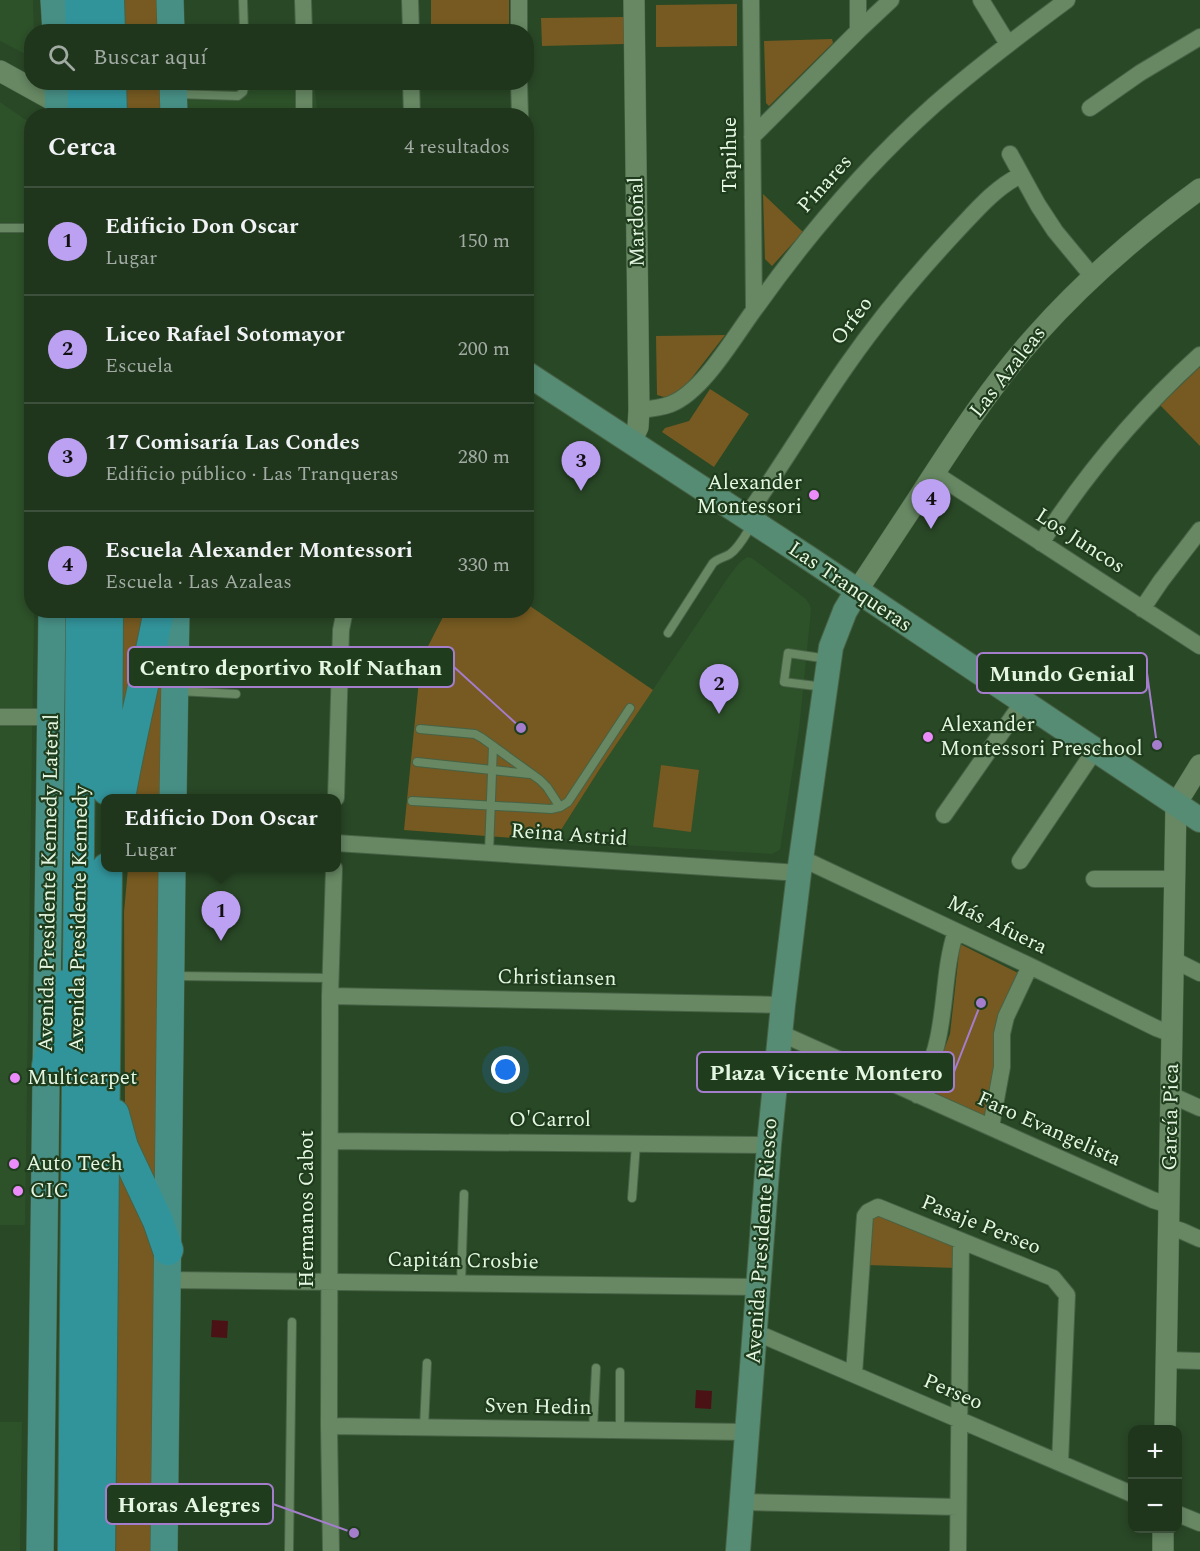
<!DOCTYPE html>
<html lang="es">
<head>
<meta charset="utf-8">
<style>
  :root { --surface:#1f361c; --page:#2c4129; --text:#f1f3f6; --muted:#a1aba3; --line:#3c503b; --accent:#bca0f2 }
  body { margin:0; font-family:Spectral,serif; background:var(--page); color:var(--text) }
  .controls { position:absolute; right:18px; bottom:18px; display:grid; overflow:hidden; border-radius:12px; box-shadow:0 3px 9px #0003 }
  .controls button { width:54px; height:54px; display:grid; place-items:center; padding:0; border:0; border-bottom:2px solid var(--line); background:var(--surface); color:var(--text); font:30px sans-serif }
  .you { position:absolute; left:506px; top:1070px; width:21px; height:21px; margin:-15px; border:4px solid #fff; border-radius:50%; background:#1a73e8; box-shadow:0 0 0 9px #1a73e833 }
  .badge { display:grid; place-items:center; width:39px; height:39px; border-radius:50%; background:var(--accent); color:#111; font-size:20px; font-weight:700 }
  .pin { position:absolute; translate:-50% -50px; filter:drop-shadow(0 2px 3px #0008) }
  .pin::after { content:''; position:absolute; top:32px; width:21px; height:18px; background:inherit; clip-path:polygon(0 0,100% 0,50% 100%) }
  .popup { position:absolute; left:101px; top:794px; width:240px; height:78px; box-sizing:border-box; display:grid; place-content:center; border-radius:12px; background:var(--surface); filter:drop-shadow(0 2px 4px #0005); font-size:20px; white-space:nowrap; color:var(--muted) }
  .popup b { font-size:22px; color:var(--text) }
  .popup::after { content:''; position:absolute; left:50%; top:100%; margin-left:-12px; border:12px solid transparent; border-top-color:var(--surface) }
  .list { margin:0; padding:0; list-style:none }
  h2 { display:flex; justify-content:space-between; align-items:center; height:78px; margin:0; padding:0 24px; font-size:26px }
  h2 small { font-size:20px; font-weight:400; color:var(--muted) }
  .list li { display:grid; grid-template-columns:39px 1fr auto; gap:18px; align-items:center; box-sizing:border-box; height:108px; padding:0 24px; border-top:2px solid var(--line) }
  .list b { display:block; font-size:22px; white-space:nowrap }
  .list p { margin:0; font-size:20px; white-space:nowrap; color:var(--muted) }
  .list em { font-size:20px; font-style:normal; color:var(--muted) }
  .icon { flex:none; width:33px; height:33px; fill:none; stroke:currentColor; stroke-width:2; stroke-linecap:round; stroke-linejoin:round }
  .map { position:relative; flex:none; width:1200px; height:1551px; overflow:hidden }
  .search { position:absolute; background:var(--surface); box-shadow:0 3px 9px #0003; left:24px; top:24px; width:510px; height:66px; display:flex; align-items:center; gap:15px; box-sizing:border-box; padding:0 21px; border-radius:24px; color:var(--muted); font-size:22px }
  .panel { position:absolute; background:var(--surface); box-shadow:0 3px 9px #0003; left:24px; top:108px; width:510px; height:510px; border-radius:24px }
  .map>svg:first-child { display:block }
  .built { fill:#2d5129 }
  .green { fill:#765a21 }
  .water { fill:#4a1215 }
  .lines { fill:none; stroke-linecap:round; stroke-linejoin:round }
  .service-casing { stroke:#476245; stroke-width:10 }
  .minor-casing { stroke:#476245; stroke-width:18 }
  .tertiary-casing { stroke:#476245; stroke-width:22 }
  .secondary-casing { stroke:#476245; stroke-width:26 }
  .primary-casing { stroke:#476245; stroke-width:28 }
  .motorway-casing { stroke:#476245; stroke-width:32 }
  .service { stroke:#678863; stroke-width:8 }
  .minor { stroke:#678863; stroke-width:16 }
  .tertiary { stroke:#678863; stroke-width:21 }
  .secondary { stroke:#578c74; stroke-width:24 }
  .primary { stroke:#478f85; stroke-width:27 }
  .motorway { stroke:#32949b; stroke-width:30 }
  .poi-dot { fill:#ec8cfb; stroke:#1f3d1c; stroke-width:2 }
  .labels { text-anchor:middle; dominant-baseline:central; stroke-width:4.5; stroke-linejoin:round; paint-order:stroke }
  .street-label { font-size:21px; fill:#e5f7e3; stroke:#1f3d1c }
  .poi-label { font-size:21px; fill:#e5f7e3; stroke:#1f3d1c; text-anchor:start }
  .leader { fill:none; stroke:#a57dcd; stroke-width:2 }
  .callout-dot { fill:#a57dcd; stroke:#1f3d1c; stroke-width:2 }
  .callout { fill:#1f3d1c; stroke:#a57dcd; stroke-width:2 }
  .callout-label { font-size:22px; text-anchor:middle; font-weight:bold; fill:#e5f7e3 }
</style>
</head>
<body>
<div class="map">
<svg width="1200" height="1551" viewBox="0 0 1200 1551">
  <rect width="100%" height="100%" fill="#294826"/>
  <path class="built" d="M0,0H33L34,31L32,32L31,57L0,41Z
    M184,83H314L318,115H185Z
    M0,102L32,124V610L34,611L25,1225H0Z
    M747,557L752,558L806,599L810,605L811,610L799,730L780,850L772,854L554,841L601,767L729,576L739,563Z
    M0,1422H22L20,1551H0Z"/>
  <path class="green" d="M124,0H161L162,31H125Z
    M431,0H509V31H431Z
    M737,4V46L656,47V5Z
    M624,17V44L542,46L541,18Z
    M832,39L833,43L769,106L766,103L764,41Z
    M125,83H162V115L125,116Z
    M763,194L803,232L772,266L765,259Z
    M725,335L680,393L664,397L657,395L656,336Z
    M1200,367V446L1160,405Z
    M710,389L749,414L714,467L662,432L665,428L689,421Z
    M527,604L653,690L601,767L554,841L404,830L421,660L446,611L526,610Z
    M123,611H154L119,729Z
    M165,632L164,798H134Z
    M661,765L699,770L691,832L653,827Z
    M128,868H164L162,1215L132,1136L125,1103L124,912Z
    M960,944L1018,973L991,1123L928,1092L950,1034Z
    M118,1152L160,1255L157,1551H116Z
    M880,1211L957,1248L956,1268L867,1265L869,1220Z"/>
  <path class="water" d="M212,1320L228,1321L227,1338L211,1337Z
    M696,1390L712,1391L711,1409L695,1408Z"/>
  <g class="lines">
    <defs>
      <path id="service" d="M243,0L244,32
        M176,94L238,96L243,92L245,82
        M0,228H32
        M668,633L713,563C718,558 724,558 730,554C740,547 747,532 753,523
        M824,687L784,682L788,653L828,659
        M178,691L236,694
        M420,729L475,734L482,738L540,780L547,787L560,807
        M417,762L530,774
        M412,801L551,809L560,807L568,802L630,708
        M489,852L493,746
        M175,976L331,978
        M632,1198L636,1144
        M461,1284L464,1194
        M620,1372V1430
        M424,1427L427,1363
        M593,1430L596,1368
        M289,1551L292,1322"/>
      <path id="minor" d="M303,0L304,32
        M410,0L411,32
        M519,0V32
        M751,0L754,309
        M981,0L1008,44
        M858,31V0
        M304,82V116
        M411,82L412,116
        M519,82L520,116
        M1090,108L1140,73L1200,37
        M752,137L858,31L891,0
        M1010,154L1038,205L1055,231L1093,277
        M639,410C650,409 661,408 671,404C704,391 735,335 757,306C809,233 867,165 934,105C977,67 1021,34 1067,0
        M934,473L1200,646
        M746,517C781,467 812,415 847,365C879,319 915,276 953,235C974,213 994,188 1021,175
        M1041,543C1087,472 1138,411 1200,355
        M1142,609L1161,581L1200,530
        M0,717H51
        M336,798L341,630L345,610
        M944,815L1023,702
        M336,843L799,873
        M801,858L1030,966L1156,1028L1172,1034
        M1020,861L1095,750
        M1094,879H1175
        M1174,960L1200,973
        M330,996L783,1005
        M780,1033L1153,1200L1169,1205
        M917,1095C925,1078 933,1061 937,1043C946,1006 944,967 956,931
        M1171,1095L1200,1108
        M991,1127L1002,1067V1034L1006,1017L1030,966
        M331,1141L769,1145
        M1169,1227L1182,1231L1200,1239
        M167,1280L758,1287
        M755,1332L1132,1494
        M1167,1360L1200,1361
        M854,1374L865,1216L868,1212L878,1207L1053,1278L1067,1295L1060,1463
        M329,1426L747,1432
        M742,1502L958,1507
        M1178,1514L1200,1523
        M331,1551L329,1426L330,996L334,868
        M958,1551L961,1241"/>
      <path id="tertiary" d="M0,71L58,103
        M631,442L638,427L639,410L634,0
        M857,591C877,561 897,530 917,500C954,443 991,385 1037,334C1086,279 1141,232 1200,189
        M1165,1430L1176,804L1200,765
        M1163,1528V1551"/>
      <path id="secondary" d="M526,373L807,557L1200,820
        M738,1551L769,1145L783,1005L799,873L831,647L845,611L857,591"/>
      <path id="primary" d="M54,0L56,32
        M170,0L171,32
        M58,82L59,116
        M173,82L174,116
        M173,798L176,610
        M40,1551L52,610
        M164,1551L172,868"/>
      <path id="motorway" d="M80,0L81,32
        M109,0L110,32
        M83,82V116
        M111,82L112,116
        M107,790L108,610
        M120,798C131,735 147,673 159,610
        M47,1066L66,985
        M114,1114L123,1147L158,1221L168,1250
        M73,1551L81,610
        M100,1551L107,868"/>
    </defs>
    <use href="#service" class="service-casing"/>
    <use href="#minor" class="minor-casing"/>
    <use href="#tertiary" class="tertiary-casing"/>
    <use href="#secondary" class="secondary-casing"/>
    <use href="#primary" class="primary-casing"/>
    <use href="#motorway" class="motorway-casing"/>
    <use href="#service" class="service"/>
    <use href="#minor" class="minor"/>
    <use href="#tertiary" class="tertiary"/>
    <use href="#secondary" class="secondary"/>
    <use href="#primary" class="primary"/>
    <use href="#motorway" class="motorway"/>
  </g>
  <g class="poi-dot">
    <circle cx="814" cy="495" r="6"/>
    <circle cx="928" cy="737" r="6"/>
    <circle cx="15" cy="1078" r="6"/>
    <circle cx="14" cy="1164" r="6"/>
    <circle cx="18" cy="1191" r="6"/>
  </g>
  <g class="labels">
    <g class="street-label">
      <text transform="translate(730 155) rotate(-90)">Tapihue</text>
      <text transform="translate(825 184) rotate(-48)">Pinares</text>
      <text transform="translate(637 222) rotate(-91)">Mardoñal</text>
      <text transform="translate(852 321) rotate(-53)">Orfeo</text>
      <text transform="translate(1008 372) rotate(-52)">Las Azaleas</text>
      <text transform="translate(1080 541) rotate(33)">Los Juncos</text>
      <text transform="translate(850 587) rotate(34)">Las Tranqueras</text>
      <text transform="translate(569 835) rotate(4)">Reina Astrid</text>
      <text transform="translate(49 883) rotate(-89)">Avenida Presidente Kennedy Lateral</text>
      <text transform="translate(79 919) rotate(-89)">Avenida Presidente Kennedy</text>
      <text transform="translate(997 925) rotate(26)">Más Afuera</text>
      <text transform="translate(557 978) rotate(1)">Christiansen</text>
      <text transform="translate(1171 1117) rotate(-89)">García Pica</text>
      <text x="550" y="1120">O'Carrol</text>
      <text transform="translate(1049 1129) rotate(24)">Faro Evangelista</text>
      <text transform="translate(307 1209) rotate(-90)">Hermanos Cabot</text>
      <text transform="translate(981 1225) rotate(22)">Pasaje Perseo</text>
      <text transform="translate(762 1241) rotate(-86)">Avenida Presidente Riesco</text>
      <text transform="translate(463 1261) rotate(1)">Capitán Crosbie</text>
      <text transform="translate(953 1392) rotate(23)">Perseo</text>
      <text transform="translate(538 1407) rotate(1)">Sven Hedin</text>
    </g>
    <g class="poi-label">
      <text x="802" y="483" text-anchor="end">Alexander<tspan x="802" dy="24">Montessori</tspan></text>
      <text x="940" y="725">Alexander<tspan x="940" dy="24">Montessori Preschool</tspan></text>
      <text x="27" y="1078">Multicarpet</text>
      <text x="26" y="1164">Auto Tech</text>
      <text x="30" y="1191">CIC</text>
    </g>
  </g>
  <path class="leader" d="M521 728L454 667M1157 745L1147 673M981 1003L954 1072M354 1533L273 1504"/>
  <g class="callout-dot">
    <circle cx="521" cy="728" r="6"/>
    <circle cx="1157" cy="745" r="6"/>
    <circle cx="981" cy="1003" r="6"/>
    <circle cx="354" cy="1533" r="6"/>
  </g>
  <g class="callout">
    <rect x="128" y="647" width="326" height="40" rx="6"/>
    <rect x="977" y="653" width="170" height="40" rx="6"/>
    <rect x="697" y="1052" width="257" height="40" rx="6"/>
    <rect x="106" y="1484" width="167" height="40" rx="6"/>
  </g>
  <g class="callout-label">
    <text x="291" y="675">Centro deportivo Rolf Nathan</text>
    <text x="1062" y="681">Mundo Genial</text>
    <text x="826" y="1080">Plaza Vicente Montero</text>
    <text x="189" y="1512">Horas Alegres</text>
  </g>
</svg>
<div class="controls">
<button>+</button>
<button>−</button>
</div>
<div class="you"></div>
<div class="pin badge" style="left:221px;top:941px">1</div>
<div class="popup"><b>Edificio Don Oscar</b>Lugar</div>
<div class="pin badge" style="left:719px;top:714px">2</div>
<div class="pin badge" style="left:581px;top:491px">3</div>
<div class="pin badge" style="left:931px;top:529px">4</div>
<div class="search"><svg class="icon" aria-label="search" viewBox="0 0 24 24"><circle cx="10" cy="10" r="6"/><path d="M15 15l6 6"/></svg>Buscar aquí</div>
<section class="panel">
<h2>Cerca<small>4 resultados</small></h2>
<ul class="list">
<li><span class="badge">1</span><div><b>Edificio Don Oscar</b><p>Lugar</p></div><em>150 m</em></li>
<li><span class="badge">2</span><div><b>Liceo Rafael Sotomayor</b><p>Escuela</p></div><em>200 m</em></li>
<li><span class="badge">3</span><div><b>17 Comisaría Las Condes</b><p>Edificio público · Las Tranqueras</p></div><em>280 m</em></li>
<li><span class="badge">4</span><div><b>Escuela Alexander Montessori</b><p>Escuela · Las Azaleas</p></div><em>330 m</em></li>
</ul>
</section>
</div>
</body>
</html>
